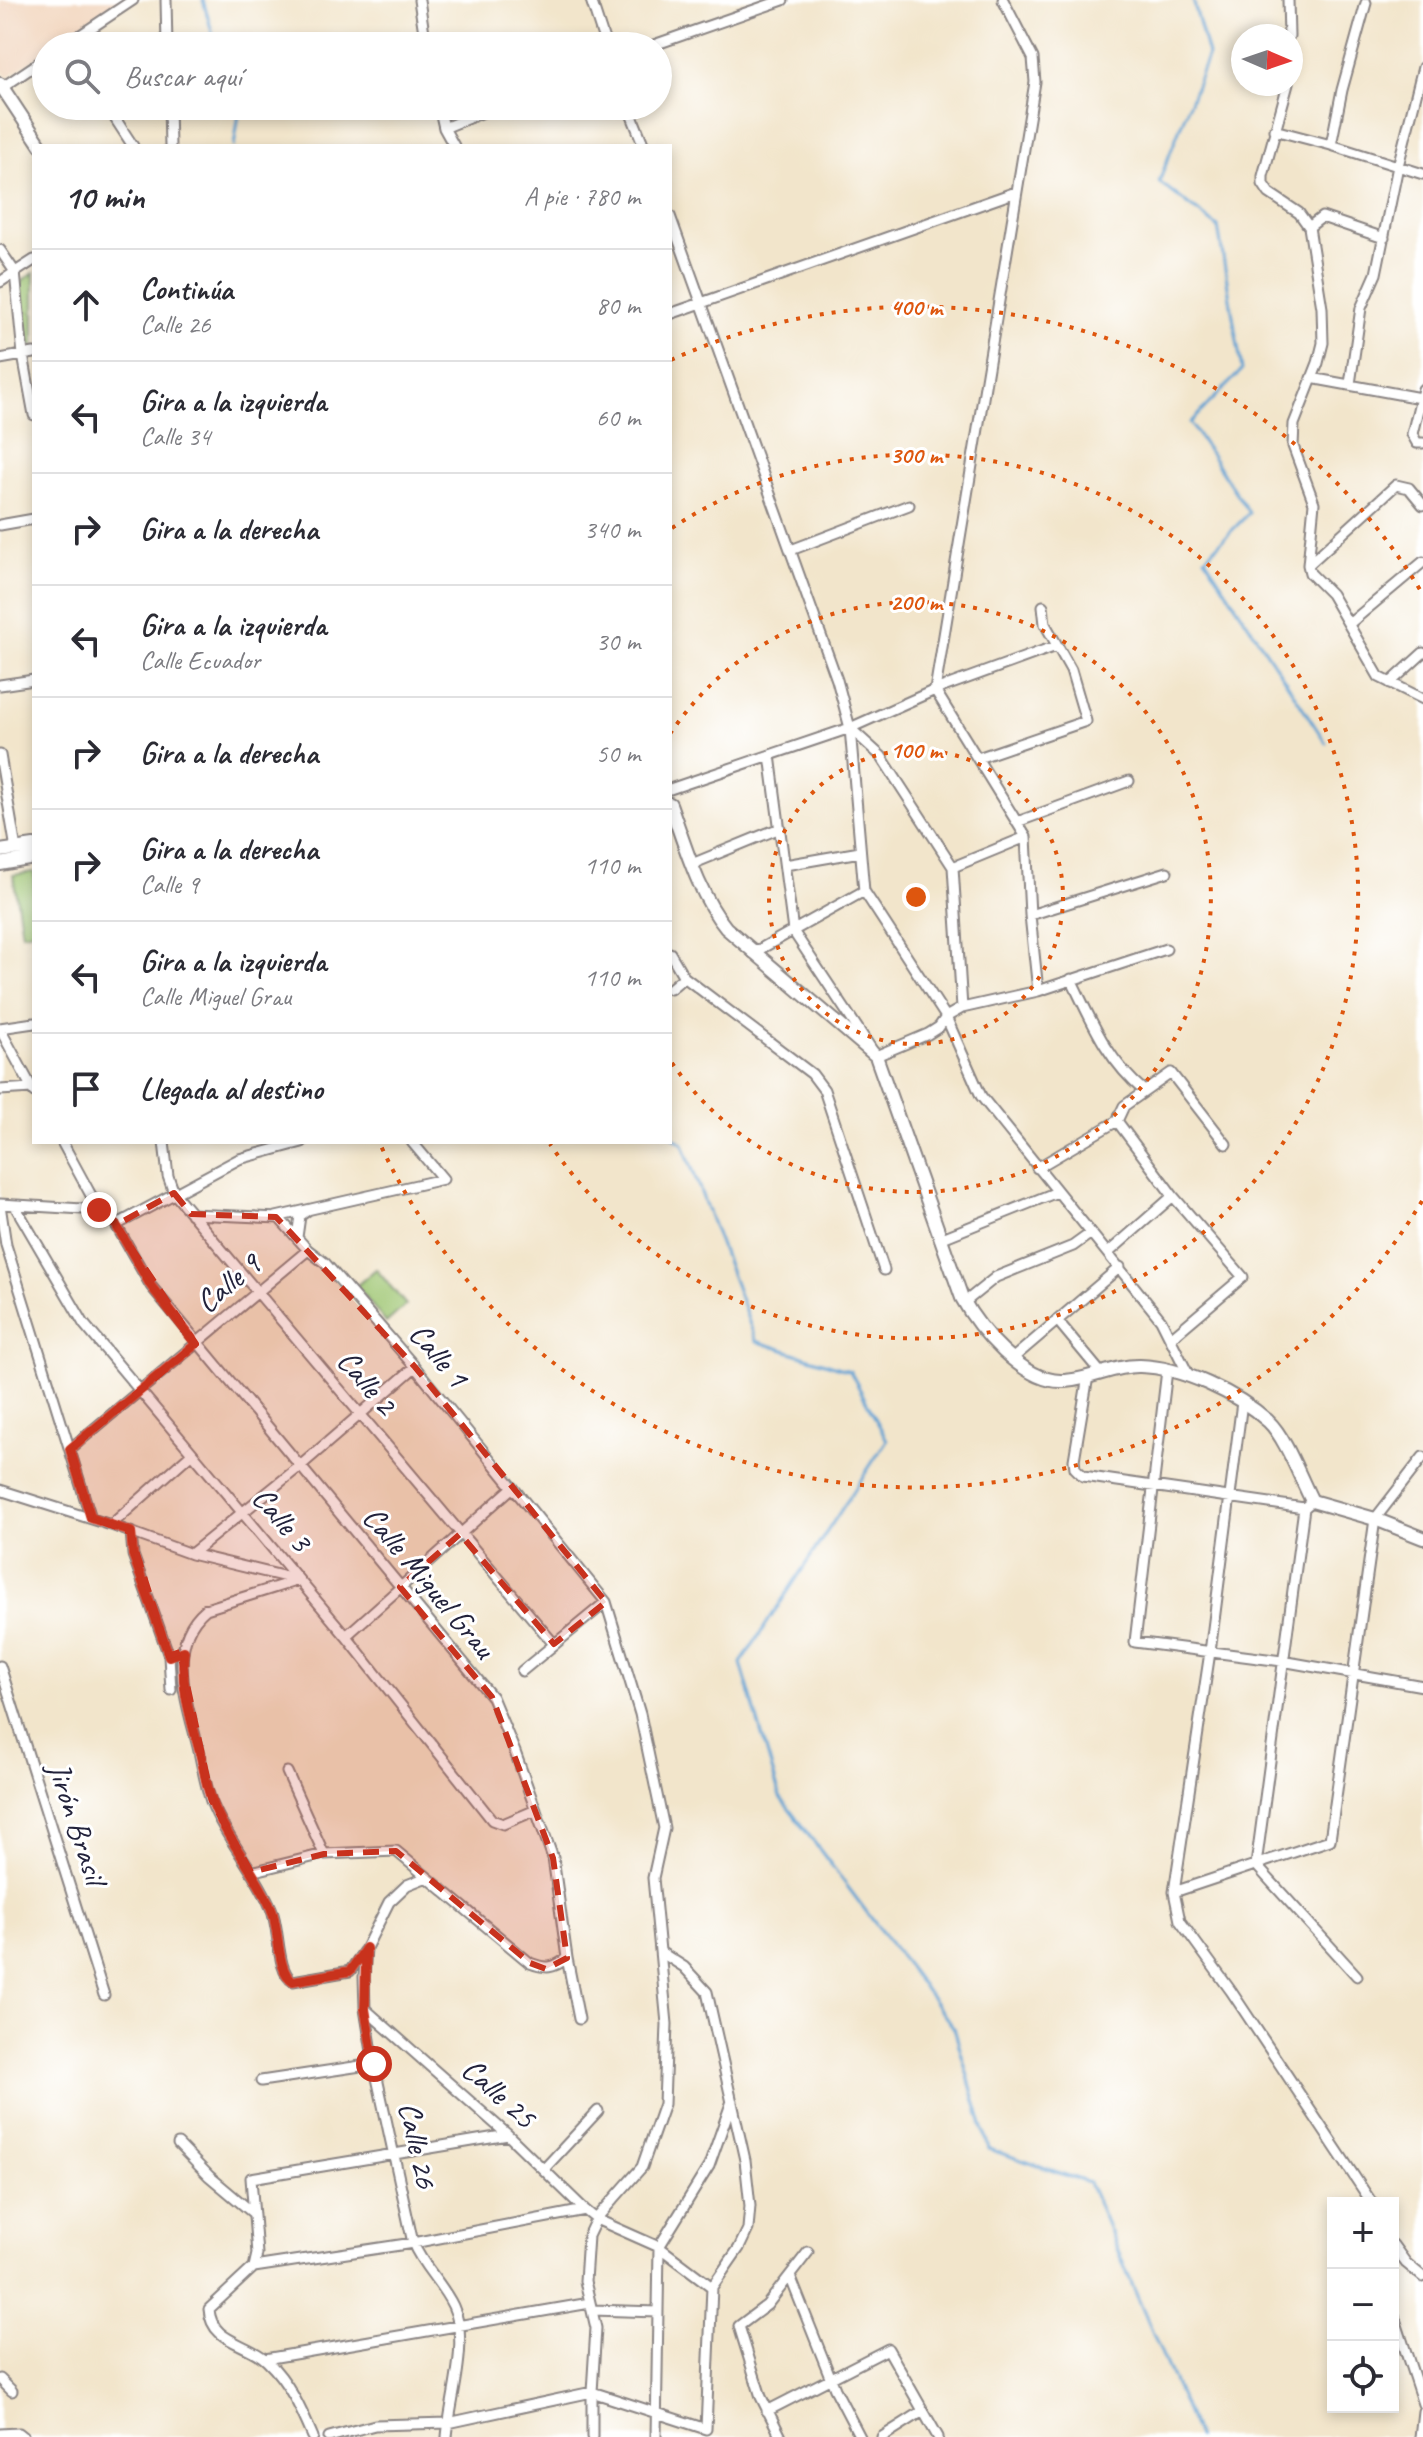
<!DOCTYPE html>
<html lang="es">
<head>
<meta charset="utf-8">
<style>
  :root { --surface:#fff; --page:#f7f7f7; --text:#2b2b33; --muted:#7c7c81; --line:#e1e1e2 }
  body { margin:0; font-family:Caveat,sans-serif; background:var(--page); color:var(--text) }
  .controls { position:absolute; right:24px; bottom:24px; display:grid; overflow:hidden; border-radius:0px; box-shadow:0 4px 12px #0003 }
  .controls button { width:72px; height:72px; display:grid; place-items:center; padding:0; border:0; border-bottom:2px solid var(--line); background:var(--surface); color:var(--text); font:40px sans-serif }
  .compass { position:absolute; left:1231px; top:24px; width:72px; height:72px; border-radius:50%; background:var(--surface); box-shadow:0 4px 12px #0003; rotate:92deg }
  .stop { position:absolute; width:24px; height:24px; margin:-18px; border:6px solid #c8321e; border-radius:50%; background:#fff }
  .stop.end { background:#c8321e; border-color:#fff; box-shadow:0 2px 8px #0008 }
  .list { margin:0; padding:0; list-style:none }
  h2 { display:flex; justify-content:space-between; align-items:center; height:104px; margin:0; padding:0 32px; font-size:34px }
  h2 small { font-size:26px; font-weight:400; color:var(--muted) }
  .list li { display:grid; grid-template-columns:52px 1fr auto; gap:24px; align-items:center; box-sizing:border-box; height:112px; padding:0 32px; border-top:2px solid var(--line) }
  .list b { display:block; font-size:30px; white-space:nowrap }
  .list p { margin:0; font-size:26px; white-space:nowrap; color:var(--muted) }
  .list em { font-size:26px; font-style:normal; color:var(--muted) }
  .icon { flex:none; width:44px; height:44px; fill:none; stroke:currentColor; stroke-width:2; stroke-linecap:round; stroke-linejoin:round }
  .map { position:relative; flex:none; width:1423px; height:2437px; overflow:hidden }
  .search { position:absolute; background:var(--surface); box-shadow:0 4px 12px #0003; left:32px; top:32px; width:640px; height:88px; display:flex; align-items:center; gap:20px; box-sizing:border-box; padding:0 28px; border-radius:44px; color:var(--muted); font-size:30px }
  .panel { position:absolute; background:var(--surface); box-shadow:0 4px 12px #0003; left:32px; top:144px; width:640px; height:1000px; border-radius:0px }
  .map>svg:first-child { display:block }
  .built { fill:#f2d5bd }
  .park { fill:url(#park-crowns); stroke:#607456; stroke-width:2 }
  .pitch { fill:#9dc570; stroke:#607456; stroke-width:2 }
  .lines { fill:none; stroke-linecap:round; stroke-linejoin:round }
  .stream { stroke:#5fa0d2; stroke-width:3 }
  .street-casing { stroke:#8a8483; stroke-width:13 }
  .secondary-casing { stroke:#8a8483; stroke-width:16 }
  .street { stroke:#fff; stroke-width:9 }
  .secondary { stroke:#fff; stroke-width:12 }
  .route { stroke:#c8321e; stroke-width:10 }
  .marked { fill:#c8321e; fill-opacity:0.2; stroke:#c8321e; stroke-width:6; stroke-dasharray:16 10; stroke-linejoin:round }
  .ring { fill:none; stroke:#de560e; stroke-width:4; stroke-dasharray:4 8 }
  .labels { text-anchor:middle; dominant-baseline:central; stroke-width:6; stroke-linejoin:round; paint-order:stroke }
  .street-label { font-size:32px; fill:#22223b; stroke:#fff }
  .centre { fill:#de560e; stroke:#fff; stroke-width:4 }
  .ring-label { font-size:24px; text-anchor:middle; font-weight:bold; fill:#de560e; stroke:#fff; stroke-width:6; stroke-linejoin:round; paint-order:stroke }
</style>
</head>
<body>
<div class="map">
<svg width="1423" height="2437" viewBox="0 0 1423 2437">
  <defs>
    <pattern id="park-crowns" width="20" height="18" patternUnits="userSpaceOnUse" patternTransform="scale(2)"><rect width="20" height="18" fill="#9dc570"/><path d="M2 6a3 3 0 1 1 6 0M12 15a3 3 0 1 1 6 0" fill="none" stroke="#87a962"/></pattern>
  </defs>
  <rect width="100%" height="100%" fill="#fff"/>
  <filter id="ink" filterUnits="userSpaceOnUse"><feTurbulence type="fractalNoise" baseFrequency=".0125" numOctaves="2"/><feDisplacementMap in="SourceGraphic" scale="16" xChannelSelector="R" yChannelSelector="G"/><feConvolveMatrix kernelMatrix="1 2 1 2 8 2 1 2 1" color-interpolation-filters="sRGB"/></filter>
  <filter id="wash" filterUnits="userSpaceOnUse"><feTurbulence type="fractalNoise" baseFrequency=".006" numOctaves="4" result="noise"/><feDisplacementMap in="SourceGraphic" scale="32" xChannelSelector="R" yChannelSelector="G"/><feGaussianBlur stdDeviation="1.8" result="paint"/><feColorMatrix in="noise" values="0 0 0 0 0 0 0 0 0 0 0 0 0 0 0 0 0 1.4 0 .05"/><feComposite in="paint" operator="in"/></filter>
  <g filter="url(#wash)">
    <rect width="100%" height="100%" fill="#f2e5cb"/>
    <path class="built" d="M0,0H124L54,46H46V51L7,77L0,67Z"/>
    <path class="park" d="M34,273V346H33L26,342L19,282Z"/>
    <path class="pitch" d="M34,872V931L22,933L13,875Z
      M376,1269L406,1305L386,1323L356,1286Z"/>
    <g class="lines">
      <path class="stream" d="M203,0L216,46
        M1193,0L1208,55L1159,182L1218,227L1242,370L1190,423L1249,513L1205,558L1326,743
        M234,146L239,114L237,106
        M670,1135L683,1144L756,1341L850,1371L887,1440L741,1663L780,1797L954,2028L989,2149L1089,2183L1197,2437"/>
    </g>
  </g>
  <g filter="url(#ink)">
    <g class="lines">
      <defs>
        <path id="street" d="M166,0L167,46
          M419,0L426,46
          M591,0L606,46
          M1003,0L1033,58L1035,82L935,690L1026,837L1030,915L1038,991
          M1288,0L1289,36
          M64,46L133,0
          M651,46L783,0
          M1288,84L1263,176V184L1269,193L1299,213L1309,227L1322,308L1323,343L1318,363L1294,424L1293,446L1314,503L1308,565L1310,573L1331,594L1379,677L1423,699
          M0,89L46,58
          M107,106L133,146
          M169,106L170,146
          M439,106L444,128L454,146
          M628,106L644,146
          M444,128L498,106
          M1274,130L1331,145L1423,174
          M1331,145L1342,90L1366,3
          M670,216L837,680L850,728L864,891L946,1017L981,1096L1161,1320L1189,1376
          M1309,227L1322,217L1384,238
          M0,250L15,272L23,355L34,415
          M0,282L34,260
          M670,314L1016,192
          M0,359L34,353
          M1311,378L1420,398
          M1350,384L1361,308L1376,274L1398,166L1423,67
          M1423,389L1412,434L1417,443H1423
          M0,525L34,519
          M791,550L909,505
          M1308,565L1396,485L1409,488L1423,505
          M1349,624L1423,562
          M1390,683L1423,653
          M0,685L34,680
          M850,728L881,756L953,867L962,1008
          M0,755L16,849
          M770,755L793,931L876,1056L928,1034L939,1027L946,1017L962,1008L1038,991L1166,949
          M978,758L1086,721L1071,670L1045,624L1043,606
          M670,789L850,728L935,690L1056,646
          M1017,822L1129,781
          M692,864L780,828
          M785,865L860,852
          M953,867L1026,837
          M1030,915L1167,872
          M670,953L684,977L812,1074L824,1090L884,1270
          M753,953L864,891
          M1071,979C1092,1022 1107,1060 1144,1091
          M670,989L684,977
          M0,1028L34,1023
          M0,1029L34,1092
          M0,1090L32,1088
          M1117,1121L1173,1196L1243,1277L1171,1338
          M62,1142L99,1210L116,1225L151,1286L492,1697L515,1752L553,1858L567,1958C553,1969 546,1969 530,1963L396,1851L324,1854L251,1872
          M164,1142L168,1176L174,1193L554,1644
          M1037,1168L1117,1121L1124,1106L1171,1073L1226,1144
          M0,1204L99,1210
          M0,1205L6,1245L91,1518
          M15,1206L84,1324L346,1636L492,1820L503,1824L536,1810
          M191,1214L279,1218L308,1250L325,1263L415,1367L606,1602L640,1714L664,1828L653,1878L667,2024L664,2104L642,2167L596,2219L588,2236L585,2281L596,2328L592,2392V2437
          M276,1217L443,1179L412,1142
          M116,1225L239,1159L302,1142
          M297,1237L300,1216L308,1210
          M940,1239L1057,1192
          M1108,1253L1173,1196
          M965,1302L996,1277L1073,1246L1091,1233
          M1057,1320L1101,1373
          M1012,1359L1120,1267
          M1167,1370L1135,1642L1282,1661L1423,1686
          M1088,1376L1074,1460L1075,1468L1083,1476L1304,1508
          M1242,1402L1210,1652L1174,1892L1180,1921L1231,1991L1372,2203
          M70,1449L308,1250
          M0,1490L111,1525L191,1554L299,1580
          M1312,1501L1304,1508L1256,1865L1357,1976
          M111,1525L192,1453
          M131,1532L133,1555L169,1656L171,1690
          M191,1554L299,1467L415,1367
          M299,1580L206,1609C165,1643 187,1703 198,1747C202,1764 205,1784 211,1801C226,1839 255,1870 271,1908C280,1928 276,1972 293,1981L350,1971L364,1951
          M346,1636L513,1487
          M0,1666L104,1995
          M522,1671L606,1602
          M287,1772L324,1854
          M427,1877L407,1885L389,1902L366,1948L364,1977L365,2009L374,2064L413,2243C423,2267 442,2283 453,2306C470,2342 450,2399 447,2437
          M1174,1892L1330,1840L1375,1519L1423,1457
          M567,1958L579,2019
          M365,2009L508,2135L585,2210L596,2219L659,2247L712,2287
          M261,2081L374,2064
          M178,2144L209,2176L253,2213
          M544,2169L598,2111
          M1393,2245L1406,2263L1423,2277
          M254,2267L413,2243L585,2210
          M790,2276L835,2389L860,2437
          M592,2310L658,2312
          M1393,2313L1423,2404
          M265,2359L590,2303
          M0,2379L12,2391
          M767,2411L888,2349L938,2437
          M0,2434L19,2433L24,2437
          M313,2437C301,2409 289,2382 267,2361C247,2342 211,2343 209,2309L254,2267L257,2254L251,2178L508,2135
          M329,2437L375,2425L448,2423L592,2392L706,2429L712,2287L739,2248L748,2229L750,2206L745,2160L707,1992L684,1967L662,1953
          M656,2437L659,2247L709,2166L732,2101
          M781,2437L761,2397L739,2326L767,2305L808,2252
          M882,2437L923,2411
          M1420,2437L1423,2411"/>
        <path id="secondary" d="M0,84L41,146
          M670,804C685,845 698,894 726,928L876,1056L962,1298C978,1328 1023,1382 1062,1381C1088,1381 1114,1365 1140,1366C1181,1367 1237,1393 1268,1421C1286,1438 1300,1478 1312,1501L1375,1519L1423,1538
          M0,851L34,846
          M0,864L34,858"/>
      </defs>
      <use href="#street" class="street-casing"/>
      <use href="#secondary" class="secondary-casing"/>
      <use href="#street" class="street"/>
      <use href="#secondary" class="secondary"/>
    </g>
  </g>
  <g class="lines" filter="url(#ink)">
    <path class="route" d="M99,1210L116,1225L151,1286L196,1344L70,1449L91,1518L131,1532L133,1555L169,1656L184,1651C180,1686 191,1719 200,1753C204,1769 206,1786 212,1801C226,1839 255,1871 271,1908C280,1928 276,1972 293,1981L350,1971L366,1948L365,2009L374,2064"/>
  </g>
  <path class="marked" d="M174,1193L191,1214L276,1217L415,1367L606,1602L554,1644L460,1534L400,1587L492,1697L553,1858L567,1958L546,1969L530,1963L396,1851L324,1854L251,1872L212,1801L180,1652L169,1656L130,1532L91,1518L70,1449L196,1344L116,1225Z"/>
  <g class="ring">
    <circle cx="916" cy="897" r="147"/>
    <path d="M670 734A295 295 0 1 1 670 1060"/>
    <path d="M672 528A442 442 0 1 1 550 1144"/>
    <path d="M1422 1201A590 590 0 0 1 381 1146M671 360A590 590 0 0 1 1422 593"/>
  </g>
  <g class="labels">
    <g class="street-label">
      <text transform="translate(228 1283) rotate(-40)">Calle 9</text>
      <text transform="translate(439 1355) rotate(50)">Calle 1</text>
      <text transform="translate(367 1382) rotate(50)">Calle 2</text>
      <text transform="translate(282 1519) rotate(50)">Calle 3</text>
      <text transform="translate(429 1582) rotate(50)">Calle Miguel Grau</text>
      <text transform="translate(77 1823) rotate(72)">Jirón Brasil</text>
      <text transform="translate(499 2093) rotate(42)">Calle 25</text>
      <text transform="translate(418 2145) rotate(78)">Calle 26</text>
    </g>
  </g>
  <circle cx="916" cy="897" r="12" class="centre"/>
  <g class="ring-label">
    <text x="916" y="315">400 m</text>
    <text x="916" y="463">300 m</text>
    <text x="916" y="610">200 m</text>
    <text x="916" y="758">100 m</text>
  </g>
</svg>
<div class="controls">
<button>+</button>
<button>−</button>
<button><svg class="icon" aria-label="locate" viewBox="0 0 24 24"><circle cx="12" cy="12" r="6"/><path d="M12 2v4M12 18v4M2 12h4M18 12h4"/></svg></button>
</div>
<svg class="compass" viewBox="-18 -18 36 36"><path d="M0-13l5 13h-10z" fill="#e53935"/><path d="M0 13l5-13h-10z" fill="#7c7c81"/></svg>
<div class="stop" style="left:374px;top:2064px"></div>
<div class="stop end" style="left:99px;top:1210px"></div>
<div class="search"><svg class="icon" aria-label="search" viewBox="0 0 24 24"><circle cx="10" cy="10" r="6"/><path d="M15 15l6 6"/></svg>Buscar aquí</div>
<section class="panel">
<h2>10 min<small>A pie · 780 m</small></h2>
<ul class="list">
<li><svg class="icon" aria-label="ahead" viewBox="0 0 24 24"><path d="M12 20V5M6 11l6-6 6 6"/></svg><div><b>Continúa</b><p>Calle 26</p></div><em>80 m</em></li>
<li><svg class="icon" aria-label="left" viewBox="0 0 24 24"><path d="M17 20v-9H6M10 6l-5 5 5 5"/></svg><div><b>Gira a la izquierda</b><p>Calle 34</p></div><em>60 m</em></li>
<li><svg class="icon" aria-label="right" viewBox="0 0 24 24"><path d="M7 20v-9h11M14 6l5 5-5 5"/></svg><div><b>Gira a la derecha</b></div><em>340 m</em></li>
<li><svg class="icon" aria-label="left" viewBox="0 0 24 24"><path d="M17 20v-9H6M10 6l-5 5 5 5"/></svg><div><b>Gira a la izquierda</b><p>Calle Ecuador</p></div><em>30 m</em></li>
<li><svg class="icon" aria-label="right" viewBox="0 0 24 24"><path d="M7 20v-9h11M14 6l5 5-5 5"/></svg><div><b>Gira a la derecha</b></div><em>50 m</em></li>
<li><svg class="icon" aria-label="right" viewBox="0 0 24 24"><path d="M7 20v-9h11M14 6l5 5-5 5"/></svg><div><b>Gira a la derecha</b><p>Calle 9</p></div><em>110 m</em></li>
<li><svg class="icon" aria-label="left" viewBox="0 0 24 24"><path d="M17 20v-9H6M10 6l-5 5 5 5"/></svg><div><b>Gira a la izquierda</b><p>Calle Miguel Grau</p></div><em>110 m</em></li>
<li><svg class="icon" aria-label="arrive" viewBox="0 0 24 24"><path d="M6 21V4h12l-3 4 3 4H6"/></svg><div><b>Llegada al destino</b></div></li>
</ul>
</section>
</div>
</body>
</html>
